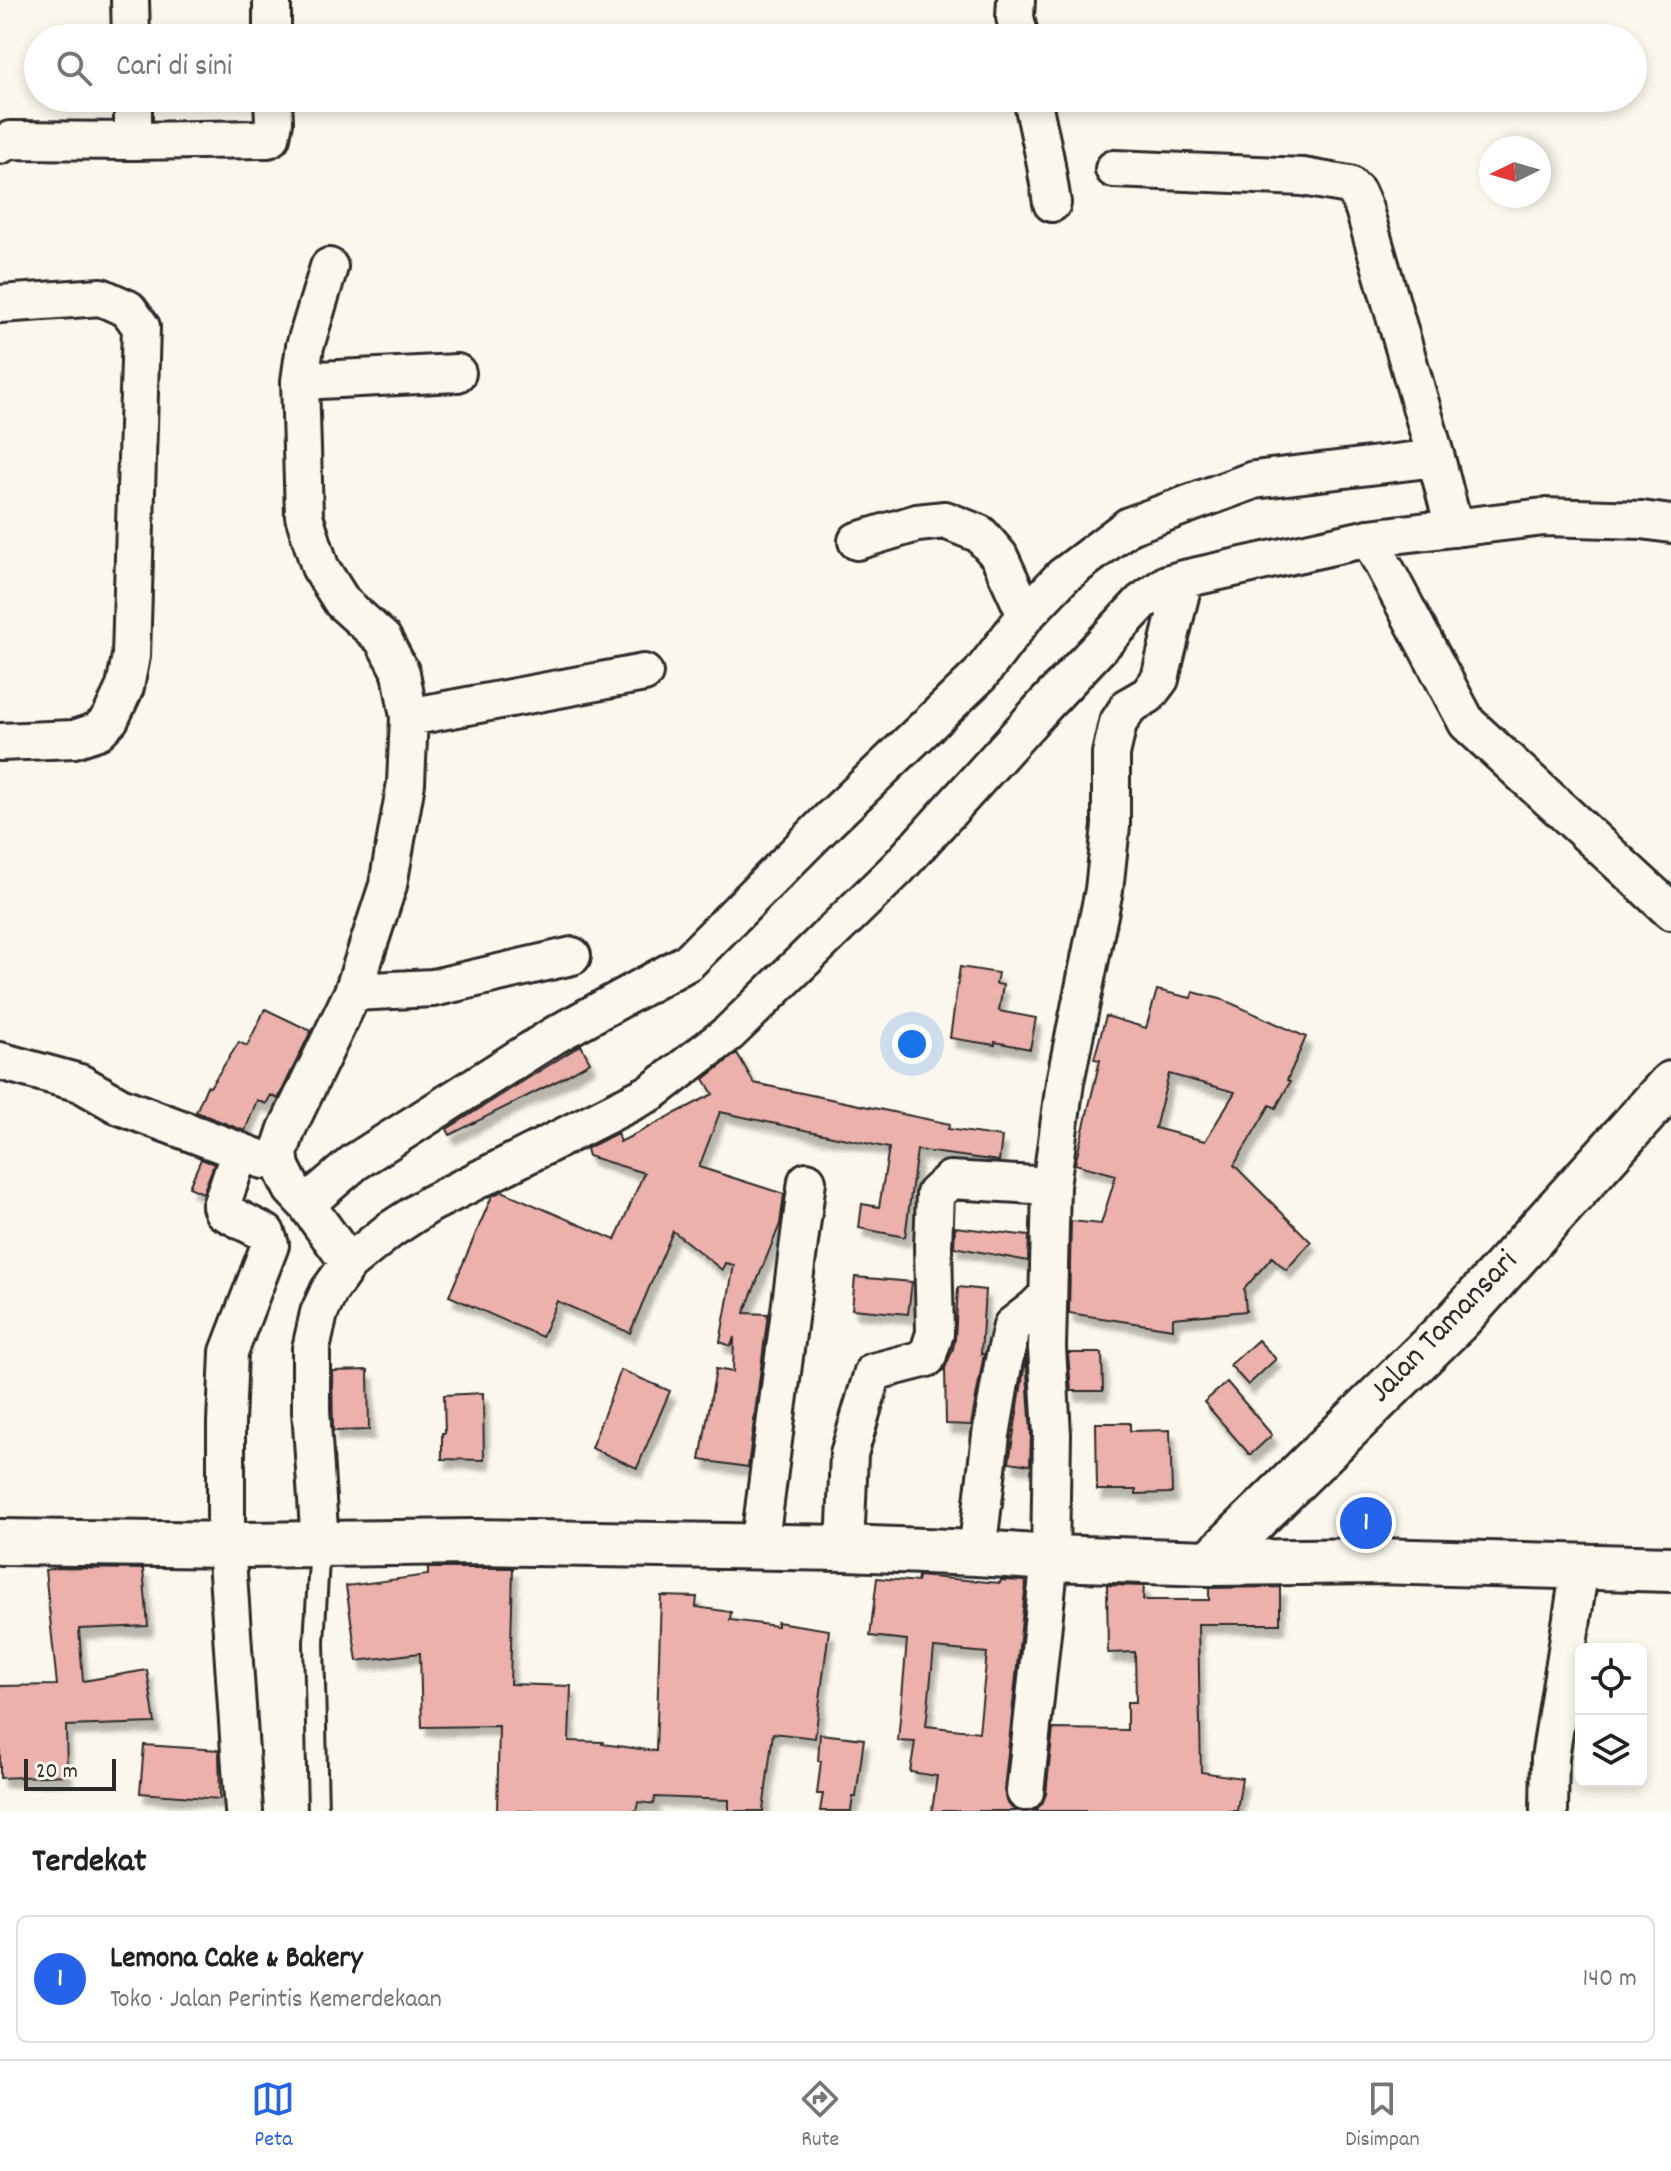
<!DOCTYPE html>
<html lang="id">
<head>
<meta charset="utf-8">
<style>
  :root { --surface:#fff; --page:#f2f2f2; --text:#222; --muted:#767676; --line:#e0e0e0; --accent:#2563eb }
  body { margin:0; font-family:Dekko,sans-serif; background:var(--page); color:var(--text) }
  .controls { position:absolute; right:24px; bottom:24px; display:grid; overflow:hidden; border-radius:12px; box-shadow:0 4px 12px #0003 }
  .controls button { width:72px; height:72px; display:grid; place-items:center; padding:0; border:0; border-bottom:2px solid var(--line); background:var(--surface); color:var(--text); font:40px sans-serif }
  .compass { position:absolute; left:1479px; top:136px; width:72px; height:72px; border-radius:50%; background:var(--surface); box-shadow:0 4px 12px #0003; rotate:265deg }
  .scale { position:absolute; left:24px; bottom:20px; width:92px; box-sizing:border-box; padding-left:8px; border:4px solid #2b2b2b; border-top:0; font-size:22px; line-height:28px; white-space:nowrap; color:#2b2b2b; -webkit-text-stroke:6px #fbf7ec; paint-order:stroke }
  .you { position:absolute; left:912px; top:1044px; width:28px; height:28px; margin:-20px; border:6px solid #fff; border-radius:50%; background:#1a73e8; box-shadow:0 0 0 12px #1a73e833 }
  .badge { display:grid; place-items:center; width:52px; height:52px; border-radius:50%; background:var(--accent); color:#fff; font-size:26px; font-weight:700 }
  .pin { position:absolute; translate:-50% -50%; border:4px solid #fff; box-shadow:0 2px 8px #0006 }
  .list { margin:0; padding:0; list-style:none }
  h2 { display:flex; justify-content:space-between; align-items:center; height:104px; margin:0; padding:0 32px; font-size:34px }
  h2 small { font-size:26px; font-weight:400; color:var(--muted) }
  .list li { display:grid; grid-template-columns:52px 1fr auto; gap:24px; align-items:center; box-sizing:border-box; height:128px; margin:0 16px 16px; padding:0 16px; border:2px solid var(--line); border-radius:12px }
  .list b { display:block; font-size:30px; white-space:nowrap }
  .list p { margin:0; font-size:26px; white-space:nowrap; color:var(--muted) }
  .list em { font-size:26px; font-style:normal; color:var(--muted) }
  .icon { flex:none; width:44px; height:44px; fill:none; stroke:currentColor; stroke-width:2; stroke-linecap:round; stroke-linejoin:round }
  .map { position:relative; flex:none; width:1671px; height:1811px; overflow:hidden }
  .search { position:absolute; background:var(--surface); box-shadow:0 4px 12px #0003; left:24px; right:24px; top:24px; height:88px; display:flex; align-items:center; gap:20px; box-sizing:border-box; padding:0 28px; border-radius:44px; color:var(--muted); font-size:30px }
  .sheet { height:248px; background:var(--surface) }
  nav { display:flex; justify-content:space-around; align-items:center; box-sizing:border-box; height:112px; border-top:2px solid var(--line); background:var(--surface); font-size:22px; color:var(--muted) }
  nav a { display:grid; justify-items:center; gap:4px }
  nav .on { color:var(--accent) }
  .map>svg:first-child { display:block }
  .building { fill:#ecb1ab; stroke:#2b2b2b; stroke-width:2; fill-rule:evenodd; filter:url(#shadow) }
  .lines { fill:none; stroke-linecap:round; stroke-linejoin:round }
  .lane-casing { stroke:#2b2b2b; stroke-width:24 }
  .street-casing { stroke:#2b2b2b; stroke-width:42 }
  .secondary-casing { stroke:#2b2b2b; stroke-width:50 }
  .primary-casing { stroke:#2b2b2b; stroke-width:50 }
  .lane { stroke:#fbf7ec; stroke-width:18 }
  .street { stroke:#fbf7ec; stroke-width:36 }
  .secondary { stroke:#fbf7ec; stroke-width:44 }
  .primary { stroke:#fbf7ec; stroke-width:44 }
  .labels { text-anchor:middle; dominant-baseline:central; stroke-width:7; stroke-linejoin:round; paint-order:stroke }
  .street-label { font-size:32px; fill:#2b2b2b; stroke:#fbf7ec }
</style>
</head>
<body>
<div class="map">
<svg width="1671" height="1811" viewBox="0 0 1671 1811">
  <defs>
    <filter id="shadow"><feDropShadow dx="5" dy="9" stdDeviation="2" flood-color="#0004"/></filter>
  </defs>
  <rect width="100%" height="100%" fill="#fbf7ec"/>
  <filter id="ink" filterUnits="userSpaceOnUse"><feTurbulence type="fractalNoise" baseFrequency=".0125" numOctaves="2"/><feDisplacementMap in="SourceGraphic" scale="16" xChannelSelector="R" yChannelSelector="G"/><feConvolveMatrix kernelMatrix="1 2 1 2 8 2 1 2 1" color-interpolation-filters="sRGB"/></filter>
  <g filter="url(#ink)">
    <path class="building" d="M960,967L998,973L996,984L1003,985L999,1011L1036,1018L1030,1049L995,1042V1045L950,1038Z
      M1157,990L1191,998L1193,992L1224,1000L1306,1037L1287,1080L1290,1082L1276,1108L1270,1105L1234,1165L1311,1242L1286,1270L1272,1257L1244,1289L1246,1311L1173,1318V1329L1069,1313L1071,1221L1101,1224L1116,1175L1075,1164L1100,1060L1094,1059L1106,1016L1146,1028ZM1169,1074L1235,1092L1205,1141L1155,1128Z
      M265,1009L311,1031L278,1099L271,1095L266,1104L257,1100L245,1131L196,1112L207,1086L210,1087L239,1042L247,1046Z
      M581,1045L590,1062L559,1080L450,1135L447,1129Z
      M737,1053L754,1083L950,1124L948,1129L1002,1137L999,1161L917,1150L905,1237L859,1228L862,1204L879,1207L889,1148L720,1112L699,1167L784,1194L780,1224L744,1313L768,1314L748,1467L700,1460L716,1369L733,1372L734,1337L731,1346L720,1342L734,1265L725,1263L722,1270L673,1231L630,1333L557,1301L542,1337L449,1296L492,1196L502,1191L615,1240L644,1173L588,1156L586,1149L617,1133L620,1142L713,1094L704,1079Z
      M201,1159L214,1164L203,1193L189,1187Z
      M955,1227L1029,1236L1028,1261L954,1247Z
      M855,1277L912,1282L908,1314L852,1309Z
      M958,1287L985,1290L981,1354H984L971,1425L946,1424L945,1368L953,1349L955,1339Z
      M1258,1340L1276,1359L1248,1385L1230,1365Z
      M1068,1353H1102L1103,1391H1071Z
      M1026,1357L1031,1434L1030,1465L1009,1462Z
      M368,1370L369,1430L333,1431L332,1371Z
      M621,1370L670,1391L637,1468L591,1448Z
      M1227,1382L1272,1435L1250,1455L1204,1402Z
      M483,1393L484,1460L442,1459V1433H445L444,1395Z
      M1096,1423H1130V1431L1170,1430L1172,1493L1136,1494V1490H1097Z
      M57,1568L143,1569L148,1626L79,1629L83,1681L147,1670L155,1723L66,1726L67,1775L0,1778V1686L57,1685L45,1570Z
      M428,1568H513L510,1684L571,1686L569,1741L603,1742L602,1744L656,1751L661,1596L697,1597L696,1607L731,1612L730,1620L777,1626V1622L829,1630L815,1738L773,1733L763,1811H729V1800L655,1797L654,1804L638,1802L636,1811H497L499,1726L422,1727L420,1653L357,1661L346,1586L428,1575Z
      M918,1576L1000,1583L1001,1580L1026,1581L1004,1790L1006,1801L1012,1808L1018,1811H932L937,1776L910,1772L915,1742L898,1741L907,1640L870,1636L877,1578L917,1582ZM934,1648L987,1653L979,1732L926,1726Z
      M1107,1585L1144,1586L1143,1600H1209V1588L1280,1587V1624H1198L1201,1772L1242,1778L1237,1811H1034L1042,1804L1046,1794L1053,1729L1127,1730V1702H1136L1135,1652L1108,1653Z
      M820,1734L864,1739L856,1797H853L851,1811H820L823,1794H817L821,1761H818Z
      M144,1745L219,1750L220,1799L140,1793Z"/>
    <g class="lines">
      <defs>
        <path id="lane" d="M318,1811L314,1642L320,1544"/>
        <path id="street" d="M130,0L131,38
          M272,0V38
          M1016,0L1015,17L1020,38
          M1032,98L1045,159L1052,203
          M133,141L268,139L271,137L274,122L273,98
          M0,145L10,140L133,141V98
          M1114,169L1303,177L1349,185L1357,193L1364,209L1436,458L1454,528
          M329,267L305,346L300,381L304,516L320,567L342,602L383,639L401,673L409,717L406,783L388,885L353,992L287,1129L279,1153L281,1167L292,1189L306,1204L349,1263
          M0,304L101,297L128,309L141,327L131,656L125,687L110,719L98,731L74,739L0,742
          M300,381L457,373
          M1369,538L1467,723L1671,911
          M857,541L917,523L945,520L980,534L999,556L1026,615
          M409,717L644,673
          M353,992L433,988L572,956
          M0,1061L80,1083L120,1106L263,1160
          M240,1152L221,1206L223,1211L266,1233L270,1245L229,1352L226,1423V1544L244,1811
          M306,1204L355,1162L555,1035L688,962L828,821L980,675L1026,615L1063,576L1129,526L1254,480L1436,458
          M320,1544L311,1410V1349L319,1313L329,1291L349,1263L390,1230L430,1204L652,1092L729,1033L898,868L1044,706L1142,602L1167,584L1184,579L1369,538L1544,517L1642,520L1671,524
          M759,1548L807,1181
          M845,1548L849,1454L873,1372L927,1358L935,1333L933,1246L935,1194L950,1180L1051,1186
          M977,1553L991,1435L1003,1365L1012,1326L1035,1308L1048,1295
          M1025,1792L1050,1558L1052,1434L1047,1348L1051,1186L1065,1082L1104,890L1111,826V754L1118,723L1129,706L1148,695L1160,679L1184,579
          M1549,1811L1550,1758L1580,1567"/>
        <path id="secondary" d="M1210,1563L1458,1320L1671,1084"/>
        <path id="primary" d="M0,1542L239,1545L472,1542L845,1548L977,1553L1050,1558L1210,1563L1375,1561L1671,1569"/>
      </defs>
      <use href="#lane" class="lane-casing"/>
      <use href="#street" class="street-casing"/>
      <use href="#secondary" class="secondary-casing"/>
      <use href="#primary" class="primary-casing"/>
      <use href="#lane" class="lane"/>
      <use href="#street" class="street"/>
      <use href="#secondary" class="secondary"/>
      <use href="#primary" class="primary"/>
    </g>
  </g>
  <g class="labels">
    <g class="street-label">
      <text transform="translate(1445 1328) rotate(-46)">Jalan Tamansari</text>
    </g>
  </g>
</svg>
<div class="controls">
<button><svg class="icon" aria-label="locate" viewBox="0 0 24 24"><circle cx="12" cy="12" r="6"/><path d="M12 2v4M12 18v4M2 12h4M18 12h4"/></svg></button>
<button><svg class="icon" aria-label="layers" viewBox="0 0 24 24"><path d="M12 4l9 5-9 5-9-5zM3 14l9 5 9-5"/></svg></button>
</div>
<svg class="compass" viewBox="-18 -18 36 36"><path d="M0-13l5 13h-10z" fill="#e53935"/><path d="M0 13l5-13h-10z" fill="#767676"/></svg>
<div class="scale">20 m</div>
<div class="you"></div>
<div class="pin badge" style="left:1366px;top:1523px">1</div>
<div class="search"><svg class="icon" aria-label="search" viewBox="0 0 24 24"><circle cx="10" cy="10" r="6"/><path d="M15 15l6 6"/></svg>Cari di sini</div>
</div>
<section class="sheet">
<h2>Terdekat<small></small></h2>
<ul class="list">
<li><span class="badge">1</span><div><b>Lemona Cake &amp; Bakery</b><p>Toko · Jalan Perintis Kemerdekaan</p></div><em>140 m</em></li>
</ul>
</section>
<nav>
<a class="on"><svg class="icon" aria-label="map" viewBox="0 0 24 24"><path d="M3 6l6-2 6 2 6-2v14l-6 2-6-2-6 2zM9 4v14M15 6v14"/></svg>Peta</a>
<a><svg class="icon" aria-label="directions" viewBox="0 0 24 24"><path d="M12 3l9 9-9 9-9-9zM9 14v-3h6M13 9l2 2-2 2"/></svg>Rute</a>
<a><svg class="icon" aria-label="saved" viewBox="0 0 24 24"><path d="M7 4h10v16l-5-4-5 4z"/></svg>Disimpan</a>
</nav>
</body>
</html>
